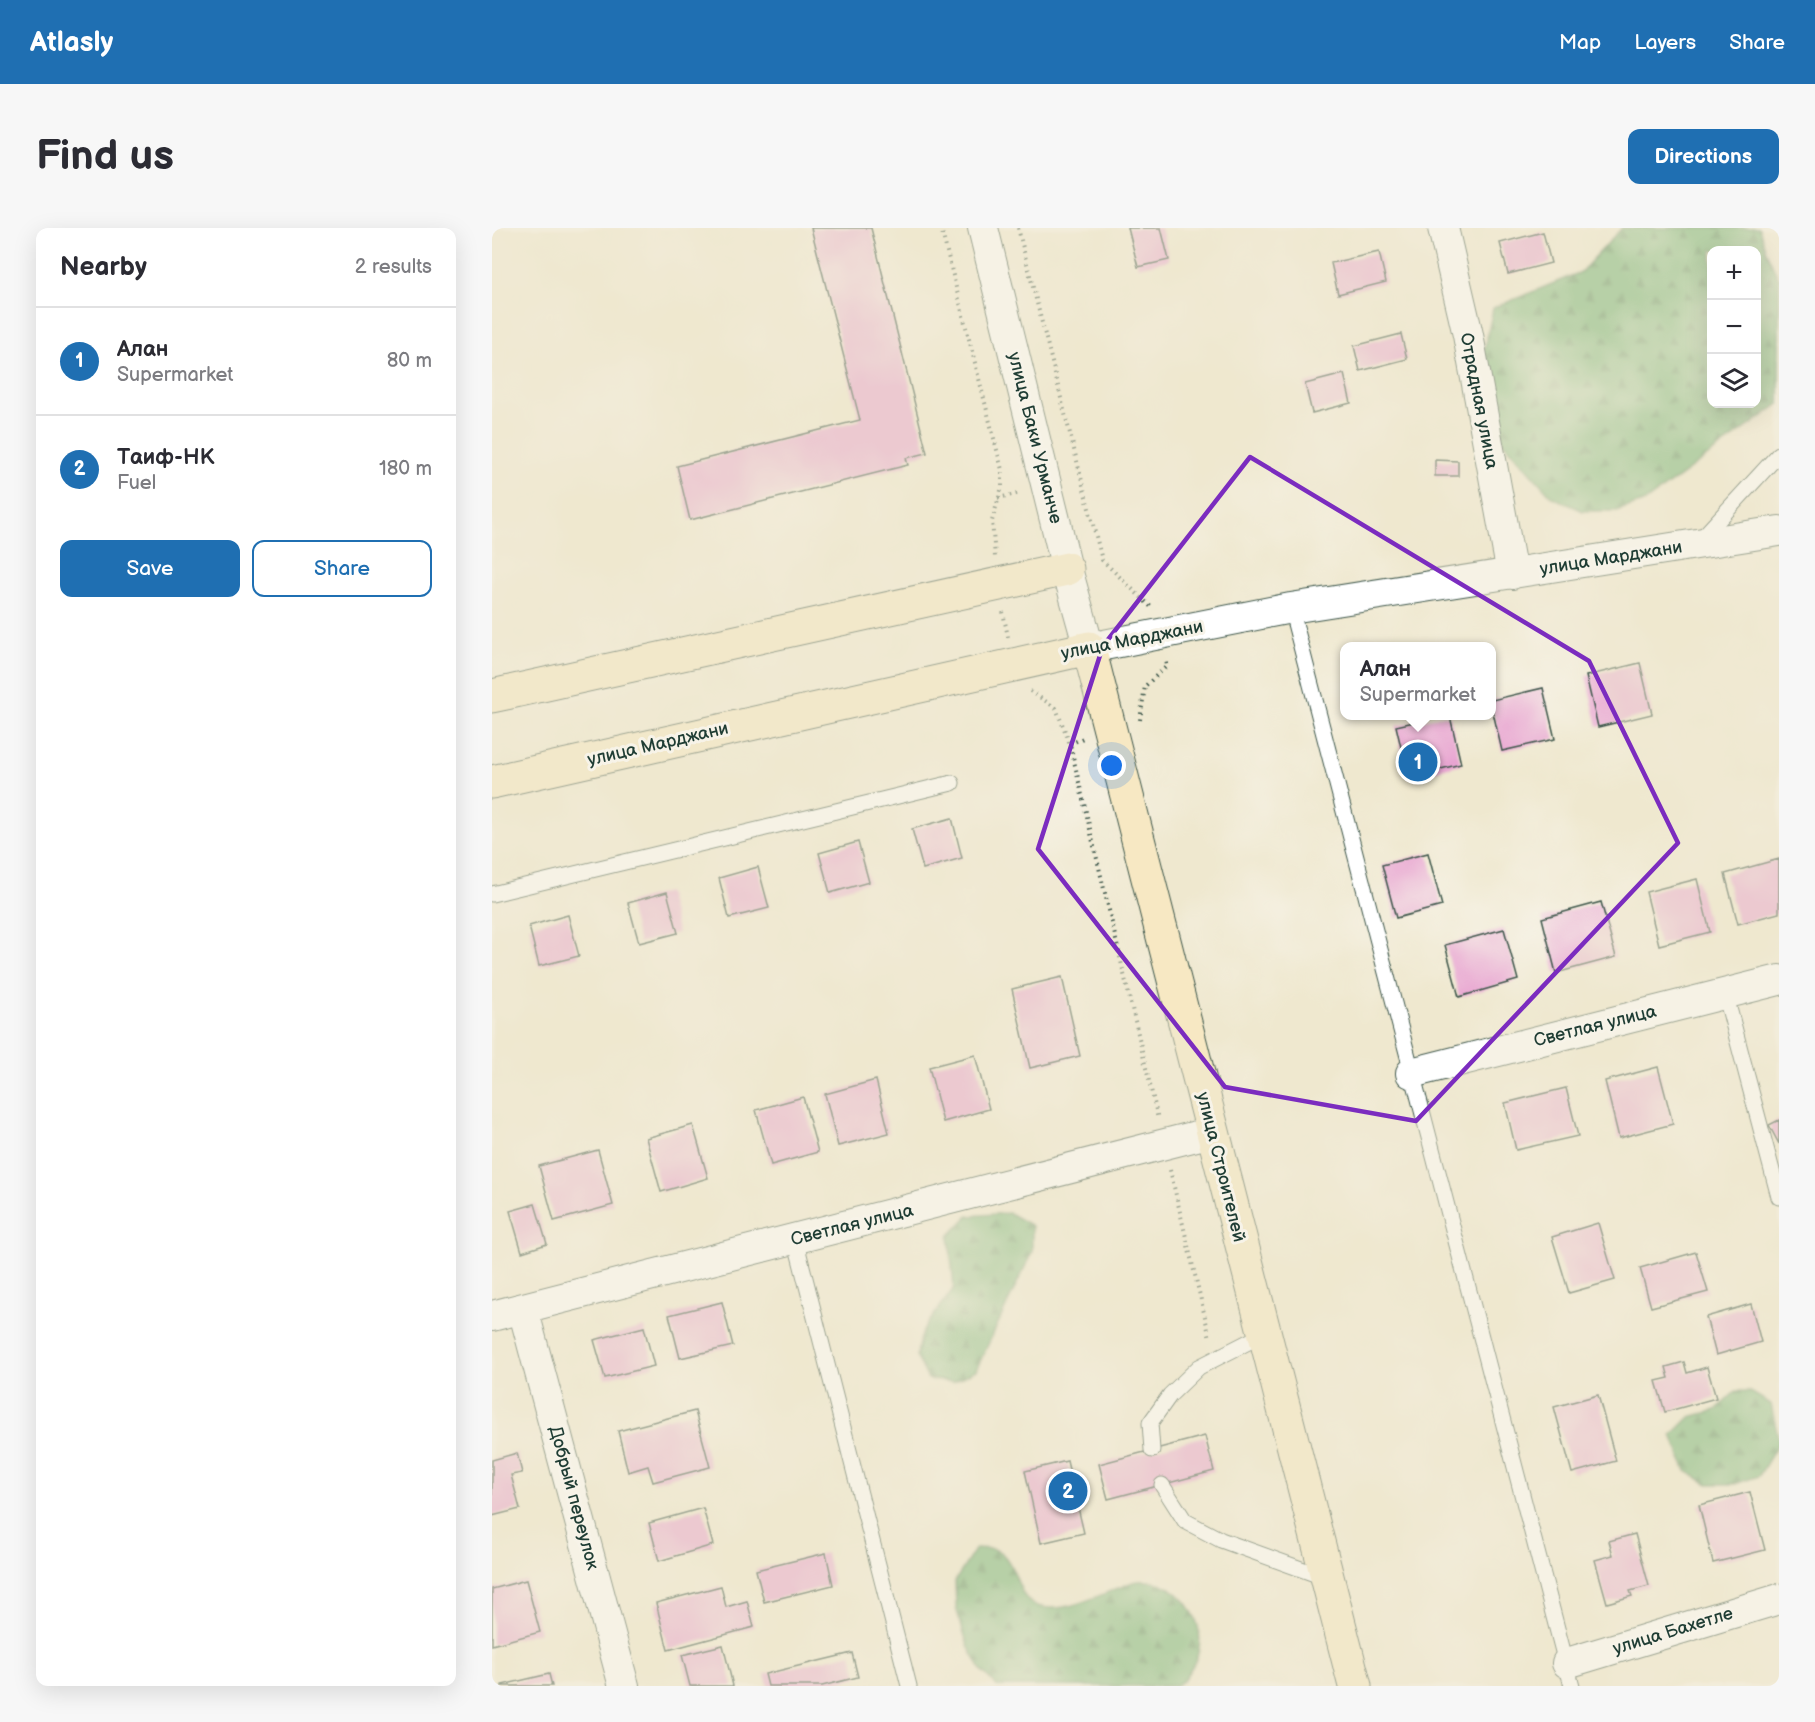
<!DOCTYPE html>
<html lang="en">
<head>
<meta charset="utf-8">
<style>
  :root { --surface:#fff; --page:#f7f7f7; --text:#2b2b33; --muted:#7c7c81; --line:#e1e1e2; --accent:#1f6fb2 }
  body { margin:0; font-family:"Balsamiq Sans",sans-serif; background:var(--page); color:var(--text) }
  .controls { position:absolute; right:18px; top:18px; display:grid; overflow:hidden; border-radius:12px; box-shadow:0 6px 24px #0002 }
  .controls button { width:54px; height:54px; display:grid; place-items:center; padding:0; border:0; border-bottom:2px solid var(--line); background:var(--surface); color:var(--text); font:30px sans-serif }
  .you { position:absolute; left:620px; top:538px; width:21px; height:21px; margin:-15px; border:4px solid #fff; border-radius:50%; background:#1a73e8; box-shadow:0 0 0 9px #1a73e833 }
  .badge { display:grid; place-items:center; width:39px; height:39px; border-radius:50%; background:var(--accent); color:#fff; font-size:20px; font-weight:700 }
  .pin { position:absolute; translate:-50% -50%; border:3px solid #fff; box-shadow:0 2px 6px #0006 }
  .popup { position:absolute; left:848px; top:414px; width:156px; height:78px; box-sizing:border-box; display:grid; place-content:center; border-radius:12px; background:var(--surface); filter:drop-shadow(0 2px 4px #0005); font-size:20px; white-space:nowrap; color:var(--muted) }
  .popup b { font-size:22px; color:var(--text) }
  .popup::after { content:''; position:absolute; left:50%; top:100%; margin-left:-12px; border:12px solid transparent; border-top-color:var(--surface) }
  .list { margin:0; padding:0; list-style:none }
  h2 { display:flex; justify-content:space-between; align-items:center; height:78px; margin:0; padding:0 24px; font-size:26px }
  h2 small { font-size:20px; font-weight:400; color:var(--muted) }
  .list li { display:grid; grid-template-columns:39px 1fr auto; gap:18px; align-items:center; box-sizing:border-box; height:108px; padding:0 24px; border-top:2px solid var(--line) }
  .list b { display:block; font-size:22px; white-space:nowrap }
  .list p { margin:0; font-size:20px; white-space:nowrap; color:var(--muted) }
  .list em { font-size:20px; font-style:normal; color:var(--muted) }
  .actions { display:flex; gap:12px; padding:18px 24px }
  .actions a { flex:1; padding:14px 0; border:2px solid var(--accent); border-radius:12px; text-align:center; font-size:21px; color:var(--accent) }
  .actions .main { background:var(--accent); color:#fff }
  .icon { flex:none; width:33px; height:33px; fill:none; stroke:currentColor; stroke-width:2; stroke-linecap:round; stroke-linejoin:round }
  .map { position:relative; flex:none; width:1287px; height:1458px; overflow:hidden; border-radius:12px }
  header { display:flex; align-items:center; gap:36px; box-sizing:border-box; height:84px; padding:0 30px; background:var(--accent); color:#fff }
  header strong { font-size:28px }
  nav { display:flex; gap:33px; margin-inline-start:auto; font-size:21px }
  .intro { display:flex; align-items:center; justify-content:space-between; box-sizing:border-box; height:144px; padding:0 36px }
  h1 { margin:0; font-size:42px }
  .button { padding:15px 27px; border-radius:12px; background:var(--accent); color:#fff; font-size:21px; font-weight:700 }
  main { display:flex; gap:36px; padding:0 36px }
  aside { flex:1; background:var(--surface); border-radius:12px; box-shadow:0 6px 24px #0002 }
  .map>svg:first-child { display:block }
  .forest { fill:url(#forest-firs); stroke:#497854; stroke-width:1.5; fill-rule:evenodd }
  .building { fill:#e8a4d1 }
  .lines { fill:none; stroke-linecap:round; stroke-linejoin:round }
  .lane-casing { stroke:#3e574b; stroke-width:17 }
  .street-casing { stroke:#3e574b; stroke-width:32 }
  .secondary-casing { stroke:#3e574b; stroke-width:35 }
  .path { stroke:#3e574b; stroke-width:4; stroke-dasharray:1.5 4.5; stroke-linecap:butt }
  .lane { stroke:#fff; stroke-width:15 }
  .street { stroke:#fff; stroke-width:30 }
  .secondary { stroke:#f7e8c3; stroke-width:33 }
  .marked { fill:none; stroke:#7b2cbf; stroke-width:4.5; stroke-linejoin:round }
  .labels { text-anchor:middle; dominant-baseline:central; stroke-width:6; stroke-linejoin:round; paint-order:stroke }
  .street-label { font-size:18px; fill:#1f3d34; stroke:#f7f3e8 }
</style>
</head>
<body>
<header>
<strong>Atlasly</strong>
<nav><a>Map</a><a>Layers</a><a>Share</a></nav>
</header>
<div class="intro"><h1>Find us</h1><a class="button">Directions</a></div>
<main>
<aside>
<h2>Nearby<small>2 results</small></h2>
<ul class="list">
<li><span class="badge">1</span><div><b>Алан</b><p>Supermarket</p></div><em>80 m</em></li>
<li><span class="badge">2</span><div><b>Таиф-НК</b><p>Fuel</p></div><em>180 m</em></li>
</ul>
<div class="actions"><a class="main">Save</a><a>Share</a></div>
</aside>
<div class="map">
<svg width="1287" height="1458" viewBox="0 0 1287 1458">
  <defs>
    <pattern id="forest-firs" width="22" height="20" patternUnits="userSpaceOnUse" patternTransform="scale(1.5)"><rect width="22" height="20" fill="#73b375"/><path d="M5 1l3.5 6h-7zM16 11l3.5 6h-7z" fill="#5e9361"/></pattern>
  </defs>
  <rect width="100%" height="100%" fill="#f7f3e8"/>
  <filter id="ink" filterUnits="userSpaceOnUse"><feTurbulence type="fractalNoise" baseFrequency=".0167" numOctaves="2"/><feDisplacementMap in="SourceGraphic" scale="12" xChannelSelector="R" yChannelSelector="G"/><feConvolveMatrix kernelMatrix="1 2 1 2 8 2 1 2 1" color-interpolation-filters="sRGB"/></filter>
  <filter id="wash" filterUnits="userSpaceOnUse"><feTurbulence type="fractalNoise" baseFrequency=".008" numOctaves="4" result="noise"/><feDisplacementMap in="SourceGraphic" scale="24" xChannelSelector="R" yChannelSelector="G"/><feGaussianBlur stdDeviation="1.35" result="paint"/><feColorMatrix in="noise" values="0 0 0 0 0 0 0 0 0 0 0 0 0 0 0 0 0 1.4 0 .05"/><feComposite in="paint" operator="in"/></filter>
  <g filter="url(#wash)">
    <rect width="100%" height="100%" fill="#efe8cf"/>
    <path class="forest" d="M1130,0H1267L1274,23L1287,51V176L1154,273L1124,283H1091L1060,269L1010,213L989,138L1001,80L1089,44ZM1220,22H1264V176H1220Z
      M517,985L540,998V1024L484,1142L461,1154L436,1151L424,1128L431,1102L462,1060L457,1008L476,988Z
      M1244,1163H1257L1279,1176L1287,1214L1267,1248L1243,1256H1216L1194,1243L1180,1207L1198,1189L1224,1182Z
      M484,1320C490,1321 501,1320 506,1323C525,1333 525,1373 545,1378C572,1386 604,1368 629,1359C634,1357 641,1353 646,1353C692,1349 725,1405 698,1442C693,1449 690,1455 682,1458H505L489,1442L476,1418L464,1380L463,1353Z"/>
    <g id="blocks">
      <path class="building" d="M319,0H379L435,225L414,230L416,237L198,292L185,238L368,192Z
        M636,0H669L677,32L646,39Z
        M1051,4L1059,35L1016,46L1008,15Z
        M887,24L894,54L846,66L839,35Z
        M909,106L915,131L868,143L862,118Z
        M852,146L859,175L820,185L813,156Z
        M943,232L966,233V248H943Z
        M1148,435L1160,486L1106,499L1094,448Z
        M1051,460L1063,511L1010,523L1000,480V472Z
        M949,488H958L969,536L916,549L904,498Z
        M460,590L470,630L431,641L420,601Z
        M366,614L377,654L338,665L327,625Z
        M936,625L950,678L904,690L890,637Z
        M1287,631V685L1246,696L1233,646Z
        M266,639L277,680L237,690L227,650Z
        M1205,651L1218,704L1167,717L1154,664Z
        M175,664L186,705L147,715L136,675Z
        M1109,674L1124,729L1064,745L1050,690Z
        M76,687L87,728L47,738L37,698Z
        M1012,701L1026,752L967,769L953,717Z
        M570,749L588,828L538,840L520,761Z
        M483,827L497,881L451,894L437,839Z
        M1166,839L1181,896L1127,910L1113,853Z
        M384,852L397,905L346,918L333,866Z
        M1074,860L1086,908L1024,922L1013,875Z
        M311,869L326,924L279,937L264,882Z
        M1287,892V916L1277,897Z
        M201,897L216,950L169,964L154,910Z
        M106,922L121,977L62,993L47,938Z
        M43,976L55,1016L30,1024L18,983Z
        M1106,995L1123,1052L1077,1065L1060,1009Z
        M1204,1024L1216,1064L1159,1079L1148,1040Z
        M230,1074L241,1118L188,1130L177,1087Z
        M1259,1076L1269,1114L1224,1127L1214,1089Z
        M152,1099L162,1138L113,1150L102,1112Z
        M1192,1134L1195,1145L1215,1139L1224,1170L1173,1184L1164,1153L1177,1150L1174,1139Z
        M1106,1167L1124,1233L1080,1245L1062,1179Z
        M203,1183L218,1239L161,1254L156,1238L136,1244L126,1203Z
        M713,1208L722,1243L616,1271L607,1236Z
        M25,1225L30,1245L19,1247L28,1281L0,1288V1232Z
        M575,1233L592,1305L549,1315L533,1243Z
        M1258,1264L1273,1322L1221,1335L1207,1277Z
        M211,1280L221,1317L167,1333L157,1295Z
        M1143,1306L1157,1358L1138,1363L1140,1368L1115,1375L1103,1332L1121,1327L1117,1313Z
        M334,1325L341,1357L272,1374L264,1342Z
        M34,1352L48,1404L0,1417V1361Z
        M229,1358L234,1379L255,1373L262,1399L176,1422L164,1375Z
        M231,1417L241,1458H198L190,1427Z
        M360,1425L366,1449L330,1458H276L273,1446Z
        M57,1446L60,1458H10V1457Z"/>
    </g>
  </g>
  <g filter="url(#ink)">
    <use href="#blocks" fill-opacity="0" stroke="#3e574b" stroke-width="1.5"/>
    <g class="lines">
      <defs>
        <path id="lane" d="M1208,312L1287,226
          M799,380L1080,1458
          M0,666L460,555
          M1233,765L1287,969
          M303,1011L417,1458
          M660,1222L658,1195L678,1167L707,1139L772,1106
          M670,1257L693,1293L729,1312L834,1350"/>
        <path id="street" d="M491,0L575,341L597,420L799,380L1287,303
          M951,0L976,107L1020,346
          M919,845L1287,752
          M31,1081L132,1458
          M0,1088L720,904
          M1075,1435L1287,1371"/>
        <path id="secondary" d="M0,468L575,341
          M0,554L597,420L863,1458"/>
      </defs>
      <use href="#lane" class="lane-casing"/>
      <use href="#street" class="street-casing"/>
      <use href="#secondary" class="secondary-casing"/>
      <path class="path" d="M449,0L510,242V259L500,293L503,329
        M526,0L610,332L659,379
        M506,270L529,265
        M511,384L516,409
        M538,463L564,480L578,516L666,891
        M648,492L653,458L675,438L674,431
        M578,516L591,510
        M678,942L718,1110"/>
      <use href="#lane" class="lane"/>
      <use href="#street" class="street"/>
      <use href="#secondary" class="secondary"/>
    </g>
  </g>
  <path d="M0 0H1287V1458H0ZM758,229L1097,433L1186,615L924,893L733,859L546,621L611,418Z" fill="#efe8cf" fill-opacity=".55" fill-rule="evenodd"/>
  <path class="marked" d="M758,229L1097,433L1186,615L924,893L733,859L546,621L611,418Z"/>
  <g class="labels">
    <g class="street-label">
      <text transform="translate(987 173) rotate(79)">Отрадная улица</text>
      <text transform="translate(543 210) rotate(76)">улица Баки Урманче</text>
      <text transform="translate(1119 330) rotate(-9)">улица Марджани</text>
      <text transform="translate(640 412) rotate(-11)">улица Марджани</text>
      <text transform="translate(166 516) rotate(-13)">улица Марджани</text>
      <text transform="translate(1103 798) rotate(-14)">Светлая улица</text>
      <text transform="translate(729 939) rotate(76)">улица Строителей</text>
      <text transform="translate(360 997) rotate(-14)">Светлая улица</text>
      <text transform="translate(82 1270) rotate(75)">Добрый переулок</text>
      <text transform="translate(1181 1403) rotate(-17)">улица Бахетле</text>
    </g>
  </g>
</svg>
<div class="controls">
<button>+</button>
<button>−</button>
<button><svg class="icon" aria-label="layers" viewBox="0 0 24 24"><path d="M12 4l9 5-9 5-9-5zM3 14l9 5 9-5"/></svg></button>
</div>
<div class="you"></div>
<div class="pin badge" style="left:926px;top:534px">1</div>
<div class="popup"><b>Алан</b>Supermarket</div>
<div class="pin badge" style="left:576px;top:1263px">2</div>
</div>
</main>
</body>
</html>
